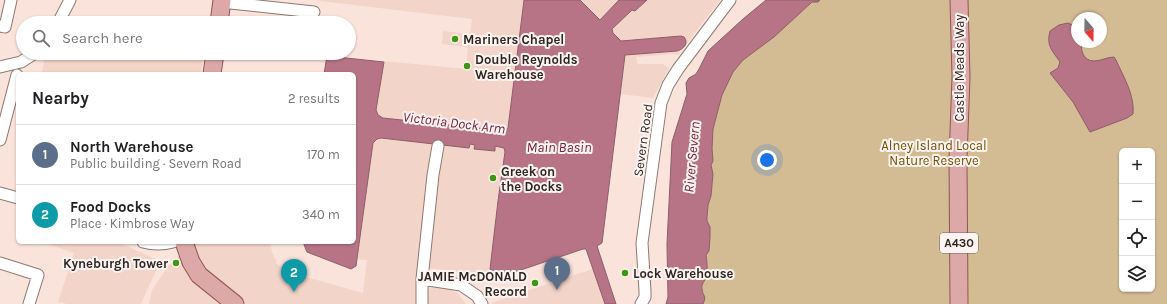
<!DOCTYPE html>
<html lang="en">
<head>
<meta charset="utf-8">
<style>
  :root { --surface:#fff; --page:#f2f2f2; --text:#202124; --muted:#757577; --line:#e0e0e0; --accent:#3e9710 }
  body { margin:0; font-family:Karla,sans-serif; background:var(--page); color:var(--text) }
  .controls { position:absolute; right:12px; bottom:12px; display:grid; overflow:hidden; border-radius:6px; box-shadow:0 1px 3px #0004 }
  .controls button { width:36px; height:36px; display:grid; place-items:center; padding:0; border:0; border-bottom:1px solid var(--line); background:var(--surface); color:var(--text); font:20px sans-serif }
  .compass { position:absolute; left:1071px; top:12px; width:36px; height:36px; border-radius:50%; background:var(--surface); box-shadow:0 1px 3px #0004; rotate:160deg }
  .you { position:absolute; left:767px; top:160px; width:14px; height:14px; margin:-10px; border:3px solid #fff; border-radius:50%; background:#1a73e8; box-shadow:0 0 0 6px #1a73e833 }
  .badge { display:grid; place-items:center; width:26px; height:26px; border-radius:50%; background:var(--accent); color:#fff; font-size:13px; font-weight:700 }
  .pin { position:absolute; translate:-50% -33px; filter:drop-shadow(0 1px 2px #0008) }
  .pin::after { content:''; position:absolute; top:21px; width:14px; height:12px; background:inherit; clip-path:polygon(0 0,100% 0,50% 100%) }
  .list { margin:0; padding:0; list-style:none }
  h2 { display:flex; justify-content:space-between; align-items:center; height:52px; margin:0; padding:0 16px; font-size:17px }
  h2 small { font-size:13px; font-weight:400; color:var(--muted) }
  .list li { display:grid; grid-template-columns:26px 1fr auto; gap:12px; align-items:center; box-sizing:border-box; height:60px; padding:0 16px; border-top:1px solid var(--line) }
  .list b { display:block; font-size:15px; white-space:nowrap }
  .list p { margin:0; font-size:13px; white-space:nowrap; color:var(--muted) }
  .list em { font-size:13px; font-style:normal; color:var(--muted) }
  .icon { flex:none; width:22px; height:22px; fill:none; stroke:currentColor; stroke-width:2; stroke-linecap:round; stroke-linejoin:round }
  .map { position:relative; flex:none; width:1167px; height:304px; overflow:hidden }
  .search { position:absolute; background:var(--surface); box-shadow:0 1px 3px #0004; left:16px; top:16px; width:340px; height:44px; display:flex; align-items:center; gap:10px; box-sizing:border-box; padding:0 14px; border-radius:22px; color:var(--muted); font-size:15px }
  .panel { position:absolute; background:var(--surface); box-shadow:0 1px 3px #0004; left:16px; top:72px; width:340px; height:172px; border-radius:6px }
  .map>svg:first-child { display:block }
  .built { fill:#f3d4c9 }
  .green { fill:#d3bb93; fill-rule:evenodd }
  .water { fill:#b77486; stroke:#8e5d68 }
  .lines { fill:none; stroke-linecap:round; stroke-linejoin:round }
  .street-casing { stroke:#8d7971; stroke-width:13 }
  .primary-casing { stroke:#905654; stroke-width:19 }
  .street { stroke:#fff; stroke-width:11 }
  .primary { stroke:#dca9a8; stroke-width:17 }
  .poi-dot { fill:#3e9710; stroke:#fdf3f0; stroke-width:1.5 }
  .labels { text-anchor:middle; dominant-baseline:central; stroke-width:4; stroke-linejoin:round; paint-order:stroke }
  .shield { fill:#fdf3f0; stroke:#6c6460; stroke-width:1 }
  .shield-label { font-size:12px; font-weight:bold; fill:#2e2623 }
  .poi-label { font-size:13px; font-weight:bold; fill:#2e2623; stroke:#fdf3f0; text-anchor:start }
  .street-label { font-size:13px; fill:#2e2623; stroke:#fdf3f0 }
  .park-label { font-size:13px; fill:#725002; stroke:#fdf3f0 }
  .water-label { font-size:14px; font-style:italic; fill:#75223f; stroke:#fdf3f0 }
</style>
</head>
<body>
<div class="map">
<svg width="1167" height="304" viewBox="0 0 1167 304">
  <rect width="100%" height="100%" fill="#fae3da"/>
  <path class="built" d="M312,0H524L508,128L505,131H501L383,118L378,115L376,110L384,61L466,69L468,47L442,44L443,31L470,34L472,19Z
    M580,0H720L678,55L674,54L636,57L638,64H663L669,68L653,98L621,94L625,55L613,33Z
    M45,53H156L203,59L201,74H42Z
    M381,138L469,148L470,144H475L474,149L494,151L495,146L504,148L505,152L498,201L490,269L486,275L419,267L416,289H429L433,287L437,286L444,287L457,293L466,304H246L235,297L204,268L196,254L193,242H270L272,252L277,264L285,271L363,293L367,260L356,259L373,143L377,139Z
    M49,242H118L155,259L159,265L147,290L141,304H67L58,302L74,253L48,244Z
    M178,256H183L222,304H149L152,290L167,268Z
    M593,269L605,304H491L494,302Z"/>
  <path class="green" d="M820,0H1167V304H703C706,295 703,297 702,289C701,284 705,281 706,277C708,270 707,262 706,255L709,251L707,217L708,205L711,196L713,174L711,165L712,149L713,129L722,95L733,72L743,60L774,37L812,2H818ZM1077,18H1101V42H1077ZM1122,151H1152V289H1122Z"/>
  <path class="water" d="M524,0H580L600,20L619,0H647L635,11L632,10L612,29L613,33L621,41L681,36L684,37C689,43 684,49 677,51L625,55L602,243L597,246L616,304H605L586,249H583L503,276L490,269L498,201L505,152L504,148L495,146V151L474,149L475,145L470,144L469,148L381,138L377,139L373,143L356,266L351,269L307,252L303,242H354V74H324L327,56L384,62L376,110L378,115L383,118L505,131L508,128Z
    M766,0H820L818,2H812L774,37L743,60L733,72L722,95L713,129L712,149L713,161L711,165L713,174L711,196L708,205L707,217V221L710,227V237L709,251L706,255C707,262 708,270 706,277C705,281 701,284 702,289C703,297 707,295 703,304H666L668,297L667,244L672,142L687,94L686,83L689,78L696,74L699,69L708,51L743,19Z
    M1068,23L1077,27V42H1082C1080,51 1084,61 1094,61C1101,61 1107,57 1114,57L1116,60C1123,76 1135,95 1133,114L1127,118L1090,132L1073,102L1050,73L1058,68L1060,62C1052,50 1046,46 1050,31L1059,25Z"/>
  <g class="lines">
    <defs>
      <path id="street" d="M221,2L314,12
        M58,23L70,0
        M0,26L5,27L11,0
        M0,67L21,62L35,53
        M0,140L17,75
        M0,193L18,198
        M143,242C154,245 162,245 173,242
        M0,263L38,275L29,304
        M422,279L461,285L477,296L482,304
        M422,304V279L433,175L438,146
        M641,304L645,297V291L642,243L661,103L668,85L678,69L730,0"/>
      <path id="primary" d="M959,0L961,77L958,159L959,304
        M219,23L222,0
        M212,74L215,53
        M184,242L191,262L199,275L235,304"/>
    </defs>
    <use href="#street" class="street-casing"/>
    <use href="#primary" class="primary-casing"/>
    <use href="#street" class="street"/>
    <use href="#primary" class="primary"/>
  </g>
  <g class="poi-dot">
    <circle cx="455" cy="39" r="4"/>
    <circle cx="467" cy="66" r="4"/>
    <circle cx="493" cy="178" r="4"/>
    <circle cx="176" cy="263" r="4"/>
    <circle cx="625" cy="273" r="4"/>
    <circle cx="535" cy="283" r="4"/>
  </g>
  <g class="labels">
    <rect class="shield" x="940" y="233" width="38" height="20" rx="3"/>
    <g class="shield-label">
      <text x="959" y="243">A430</text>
    </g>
    <g class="poi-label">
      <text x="463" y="39">Mariners Chapel</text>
      <text x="475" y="59">Double Reynolds<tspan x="475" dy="15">Warehouse</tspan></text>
      <text x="501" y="171">Greek on<tspan x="501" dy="15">the Docks</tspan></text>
      <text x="168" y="263" text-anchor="end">Kyneburgh Tower</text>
      <text x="633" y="273">Lock Warehouse</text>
      <text x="527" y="276" text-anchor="end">JAMIE McDONALD<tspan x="527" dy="15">Record</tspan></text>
    </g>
    <g class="street-label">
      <text transform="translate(959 68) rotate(-90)">Castle Meads Way</text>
      <text transform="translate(643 140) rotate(-82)">Severn Road</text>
    </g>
    <g class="park-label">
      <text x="934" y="145">Alney Island Local<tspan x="934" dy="15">Nature Reserve</tspan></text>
    </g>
    <g class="water-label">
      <text transform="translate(454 123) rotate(7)">Victoria Dock Arm</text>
      <text x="559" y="147">Main Basin</text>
      <text transform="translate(692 157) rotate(-85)">River Severn</text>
    </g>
  </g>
</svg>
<div class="controls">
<button>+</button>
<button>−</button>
<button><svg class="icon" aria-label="locate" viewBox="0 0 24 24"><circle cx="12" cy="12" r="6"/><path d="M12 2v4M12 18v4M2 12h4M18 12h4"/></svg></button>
<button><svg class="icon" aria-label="layers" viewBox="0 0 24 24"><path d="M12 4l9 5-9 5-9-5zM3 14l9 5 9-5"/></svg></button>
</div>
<svg class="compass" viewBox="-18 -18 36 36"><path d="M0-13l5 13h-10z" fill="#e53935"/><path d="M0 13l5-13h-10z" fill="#757577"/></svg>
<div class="you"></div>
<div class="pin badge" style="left:557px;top:290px;background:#5c6f8a">1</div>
<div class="pin badge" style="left:294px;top:292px;background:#0f9aa8">2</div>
<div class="search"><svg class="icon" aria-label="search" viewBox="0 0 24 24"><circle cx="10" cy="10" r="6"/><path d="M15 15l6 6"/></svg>Search here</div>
<section class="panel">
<h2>Nearby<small>2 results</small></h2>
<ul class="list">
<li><span class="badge" style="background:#5c6f8a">1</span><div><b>North Warehouse</b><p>Public building · Severn Road</p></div><em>170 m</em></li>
<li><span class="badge" style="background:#0f9aa8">2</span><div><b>Food Docks</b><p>Place · Kimbrose Way</p></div><em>340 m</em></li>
</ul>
</section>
</div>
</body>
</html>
